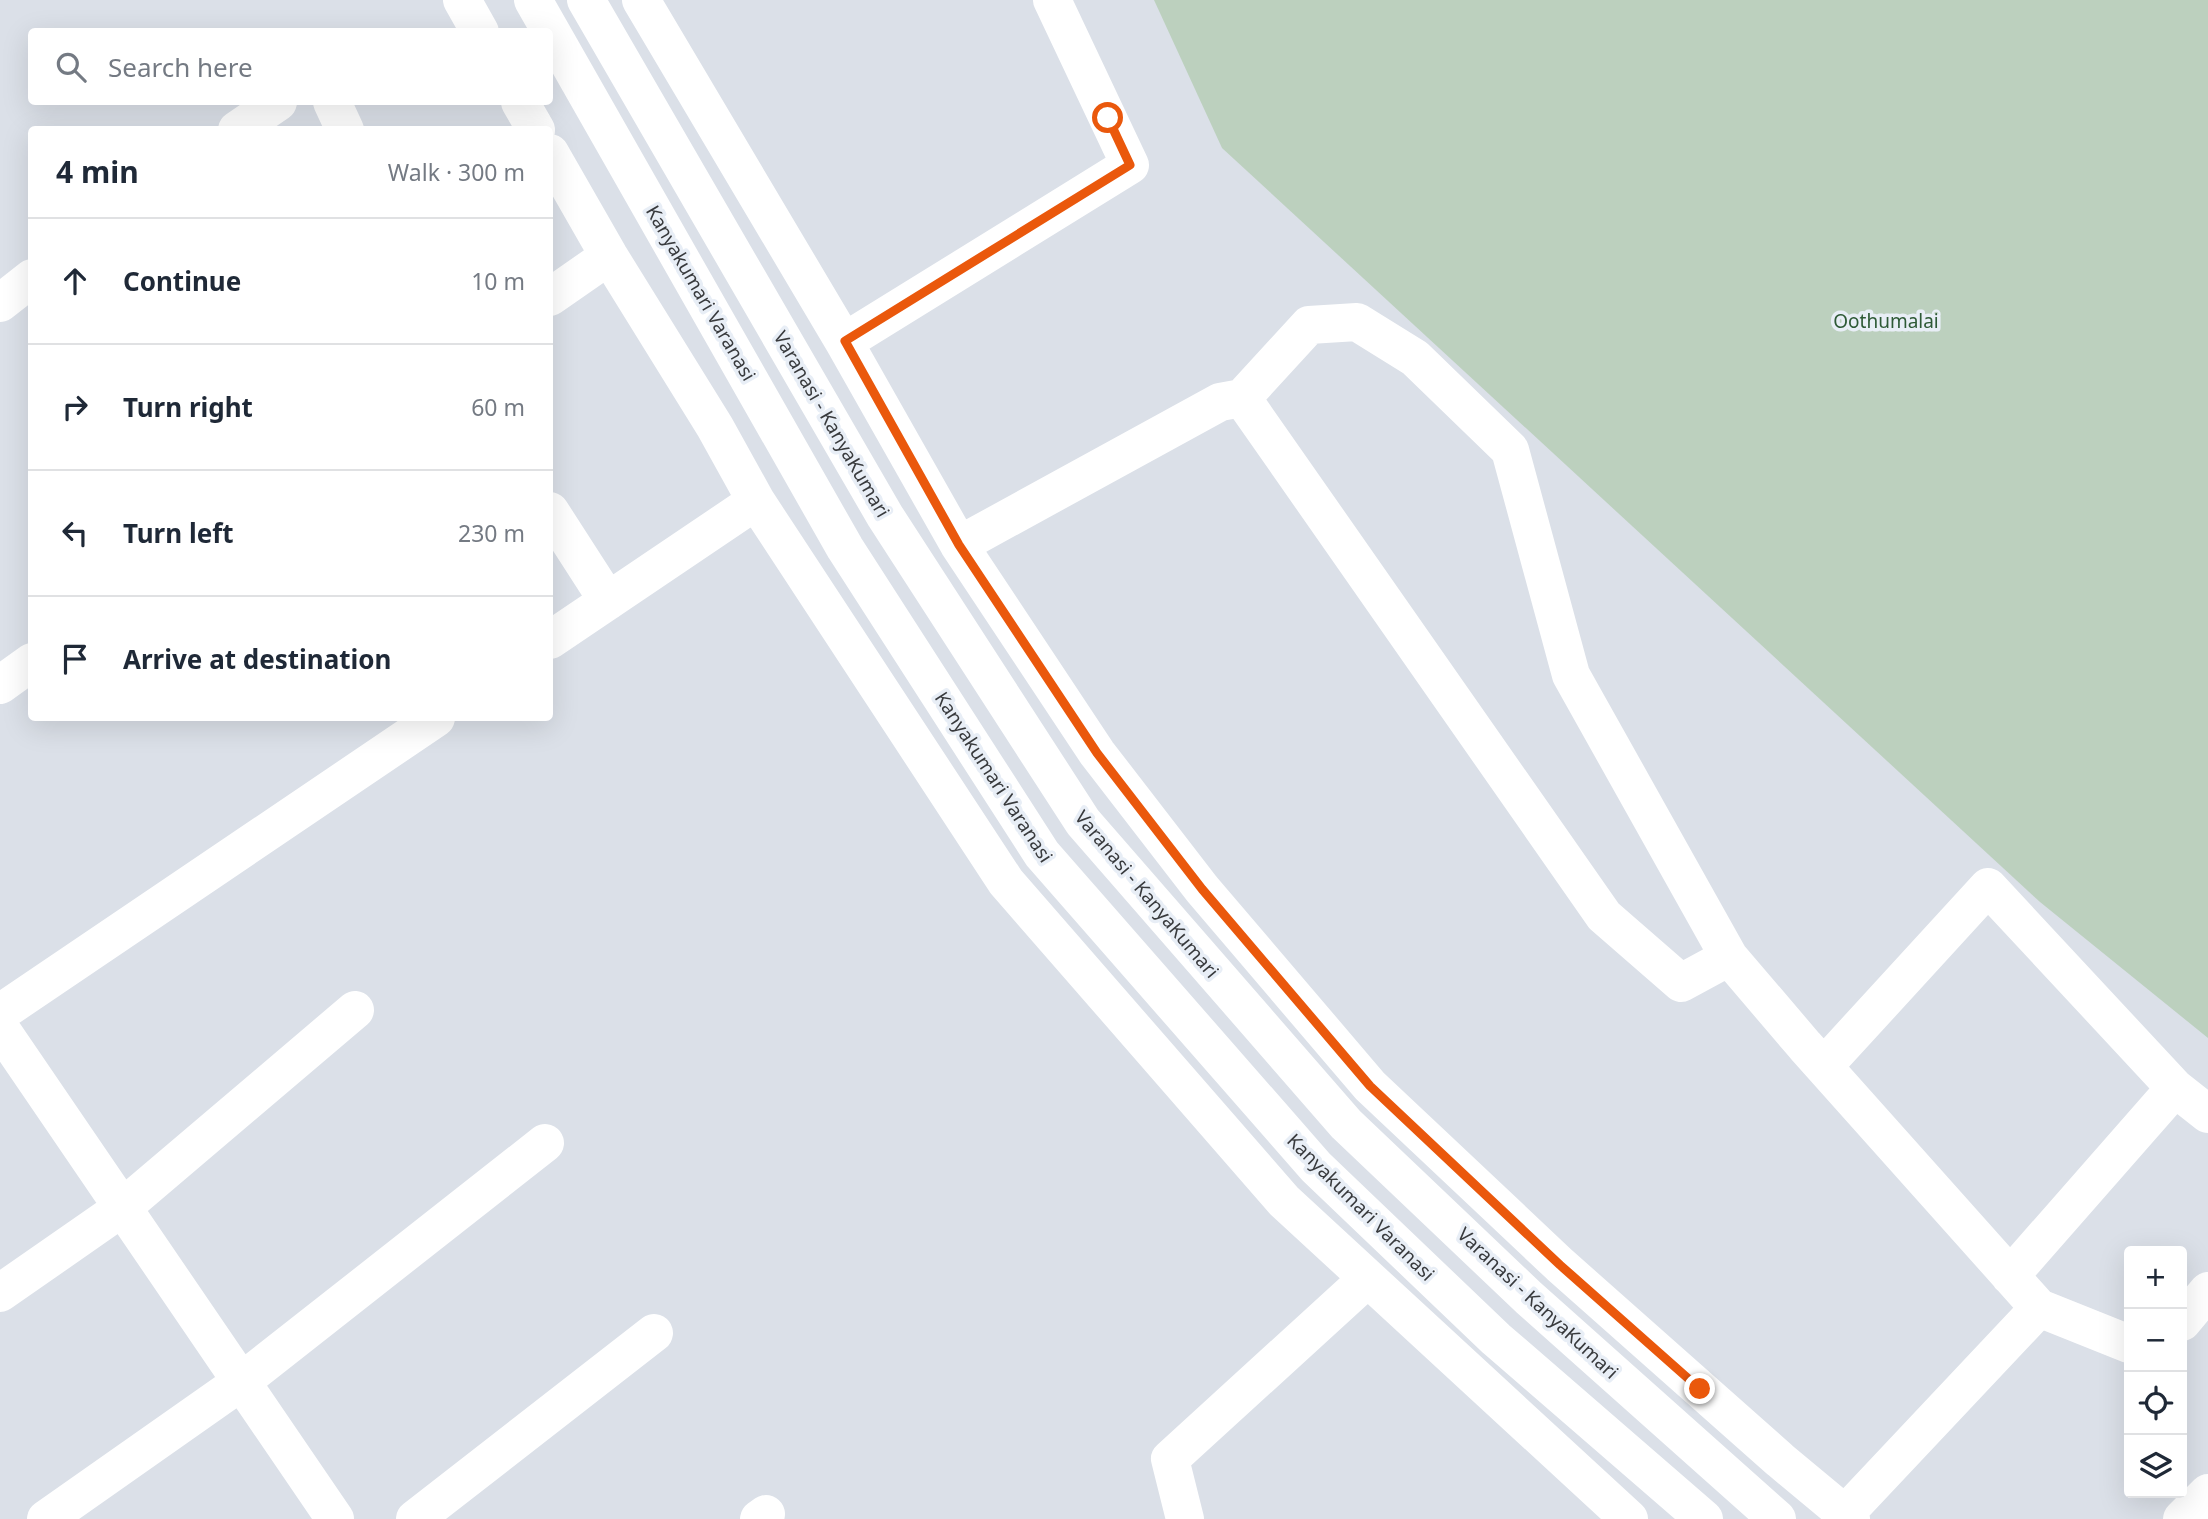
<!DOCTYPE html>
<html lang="en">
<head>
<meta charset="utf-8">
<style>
  :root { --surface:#fff; --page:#f2f2f3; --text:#1f2937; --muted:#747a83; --line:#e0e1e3 }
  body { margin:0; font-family:"Noto Sans",sans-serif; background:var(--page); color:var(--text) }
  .controls { position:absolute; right:21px; bottom:21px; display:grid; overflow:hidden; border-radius:7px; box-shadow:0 7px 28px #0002 }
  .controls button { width:63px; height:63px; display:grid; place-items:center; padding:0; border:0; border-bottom:2px solid var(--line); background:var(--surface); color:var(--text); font:35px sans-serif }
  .stop { position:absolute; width:21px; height:21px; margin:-16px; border:5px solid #ea580c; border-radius:50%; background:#fff }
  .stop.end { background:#ea580c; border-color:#fff; box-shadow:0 2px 7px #0008 }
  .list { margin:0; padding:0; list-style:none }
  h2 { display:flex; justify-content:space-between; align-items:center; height:91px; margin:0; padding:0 28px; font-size:30px }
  h2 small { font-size:23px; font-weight:400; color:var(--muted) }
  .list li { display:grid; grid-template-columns:46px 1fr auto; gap:21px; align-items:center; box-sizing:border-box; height:126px; padding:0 28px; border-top:2px solid var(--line) }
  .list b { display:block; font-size:26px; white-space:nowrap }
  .list em { font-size:23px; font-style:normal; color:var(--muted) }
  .icon { flex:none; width:38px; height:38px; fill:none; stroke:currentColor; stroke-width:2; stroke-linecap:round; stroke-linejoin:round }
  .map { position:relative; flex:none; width:2208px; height:1519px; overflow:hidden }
  .search { position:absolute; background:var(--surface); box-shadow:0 7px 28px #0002; left:28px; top:28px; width:525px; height:77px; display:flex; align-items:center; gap:18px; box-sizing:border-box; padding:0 24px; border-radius:7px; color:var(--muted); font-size:26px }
  .panel { position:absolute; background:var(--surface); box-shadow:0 7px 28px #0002; left:28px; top:126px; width:525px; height:595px; border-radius:7px }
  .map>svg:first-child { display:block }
  .green { fill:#bcd0be }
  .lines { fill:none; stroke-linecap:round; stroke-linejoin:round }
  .minor { stroke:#fff; stroke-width:38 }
  .highway { stroke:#fff; stroke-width:38 }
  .route { stroke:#ea580c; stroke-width:9 }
  .labels { text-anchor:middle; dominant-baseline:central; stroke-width:7; stroke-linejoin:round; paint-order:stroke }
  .street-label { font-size:19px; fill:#383a3d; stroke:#e8eef6 }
  .park-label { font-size:19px; fill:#2e5a36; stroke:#e8eef6 }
</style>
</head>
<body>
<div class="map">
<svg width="2208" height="1519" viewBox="0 0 2208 1519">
  <rect width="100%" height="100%" fill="#dbe0e8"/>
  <path class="green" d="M1154,0H2208V1038L2040,902L1222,148Z"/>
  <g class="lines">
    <path class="minor" d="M462,0L480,32
      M641,0L844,342L959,545L1097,753L1202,889L1370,1086L1560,1265L1780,1460L1851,1519
      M332,102L345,130
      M520,102L536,130
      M237,130L278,102
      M550,153L609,256L715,427L756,501L1006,882L1284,1201L1629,1519
      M550,297L609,256
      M0,303L32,278
      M844,342L1130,165L1052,0
      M1242,398L1604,916L1681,983L1729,957
      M550,511L608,601
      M959,545L1220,402L1242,398L1309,325L1357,322L1415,358L1510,450L1571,675L1729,957L1805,1046L2039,1308L1845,1514
      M550,640L756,501
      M0,685L32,662
      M0,1013L436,718
      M0,1028L335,1519
      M1824,1066L1988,887L2175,1088
      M2010,1276L2175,1088L2208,1114
      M0,1293L122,1208L355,1010
      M2039,1308L2129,1344
      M2182,1322L2208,1291
      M46,1519L241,1382L545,1143
      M415,1519L654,1333
      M759,1519L766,1514
      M1185,1519L1170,1459L1366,1280
      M2182,1519L2208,1493"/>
    <path class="highway" d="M533,0L845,548L1042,854L1316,1167L1496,1339L1704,1519
      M586,0L885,516L1083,822L1346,1124L1529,1298L1777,1519"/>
  </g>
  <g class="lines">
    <path class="route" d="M1108,118L1130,165L845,341L959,545L1097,753L1202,889L1370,1086L1560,1265L1700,1389"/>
  </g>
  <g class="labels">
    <g class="street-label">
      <text transform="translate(701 293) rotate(60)">Kanyakumari Varanasi</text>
      <text transform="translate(832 424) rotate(60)">Varanasi - KanyaKumari</text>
      <text transform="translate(994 777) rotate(57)">Kanyakumari Varanasi</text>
      <text transform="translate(1147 894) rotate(50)">Varanasi - KanyaKumari</text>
      <text transform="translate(1361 1207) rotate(45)">Kanyakumari Varanasi</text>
      <text transform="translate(1538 1303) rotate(43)">Varanasi - KanyaKumari</text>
    </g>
    <g class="park-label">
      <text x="1886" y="321">Oothumalai</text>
    </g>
  </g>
</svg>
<div class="controls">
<button>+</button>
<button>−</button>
<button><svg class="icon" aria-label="locate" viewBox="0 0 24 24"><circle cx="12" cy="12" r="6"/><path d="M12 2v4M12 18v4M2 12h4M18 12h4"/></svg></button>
<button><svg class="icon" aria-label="layers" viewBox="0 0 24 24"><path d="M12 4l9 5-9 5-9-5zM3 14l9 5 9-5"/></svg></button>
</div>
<div class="stop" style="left:1108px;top:118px"></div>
<div class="stop end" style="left:1700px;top:1389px"></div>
<div class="search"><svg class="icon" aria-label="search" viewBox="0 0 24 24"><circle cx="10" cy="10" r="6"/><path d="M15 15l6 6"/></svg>Search here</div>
<section class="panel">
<h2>4 min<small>Walk · 300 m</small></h2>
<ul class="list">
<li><svg class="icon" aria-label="ahead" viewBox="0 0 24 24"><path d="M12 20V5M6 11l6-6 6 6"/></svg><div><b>Continue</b></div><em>10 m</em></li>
<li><svg class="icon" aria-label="right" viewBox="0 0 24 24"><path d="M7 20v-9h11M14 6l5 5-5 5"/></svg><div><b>Turn right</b></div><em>60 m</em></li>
<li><svg class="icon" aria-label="left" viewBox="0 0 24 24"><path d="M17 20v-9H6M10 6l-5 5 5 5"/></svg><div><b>Turn left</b></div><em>230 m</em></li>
<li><svg class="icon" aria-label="arrive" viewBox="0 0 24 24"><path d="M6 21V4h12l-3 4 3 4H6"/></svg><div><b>Arrive at destination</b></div></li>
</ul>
</section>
</div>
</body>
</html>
